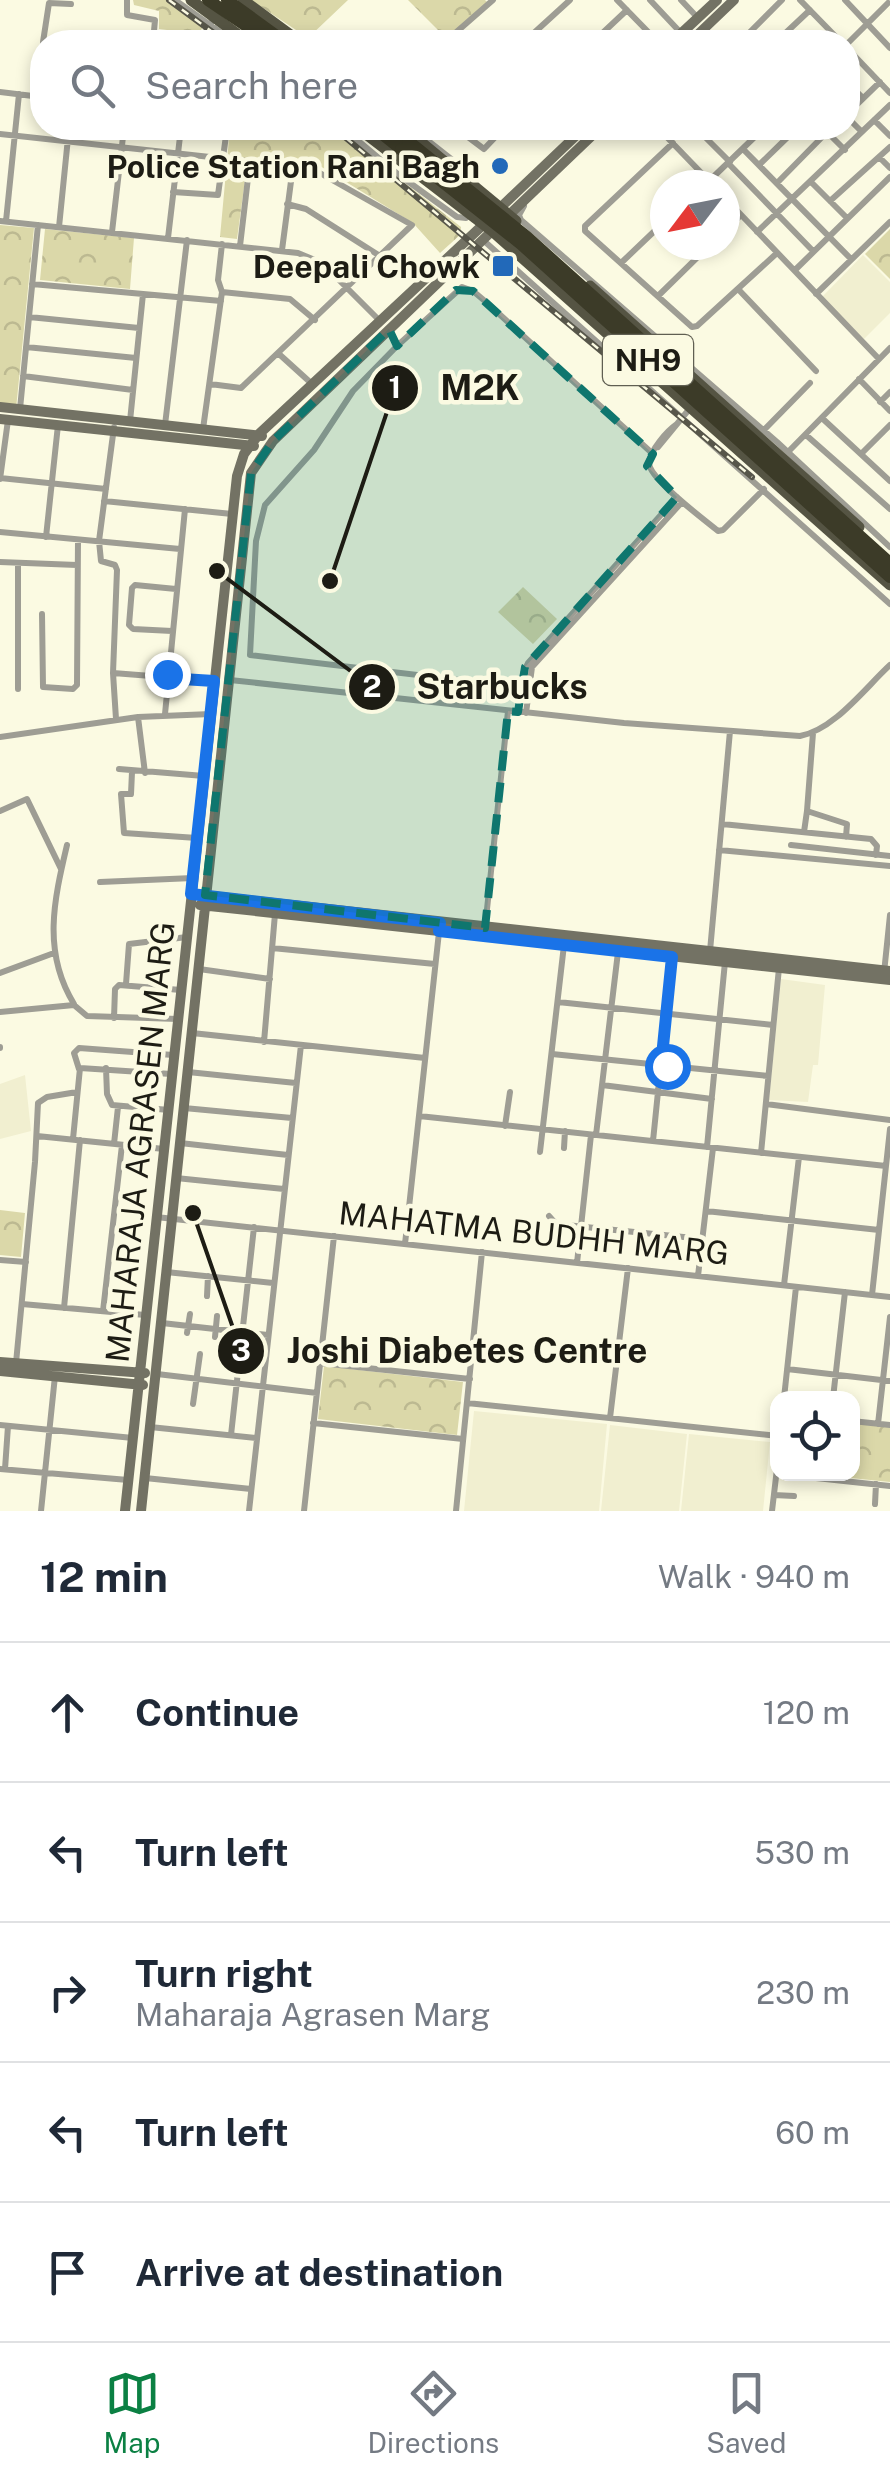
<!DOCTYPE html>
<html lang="en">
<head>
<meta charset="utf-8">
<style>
  :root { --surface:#fff; --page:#f2f2f3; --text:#1f2937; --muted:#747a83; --line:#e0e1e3; --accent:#0b8043 }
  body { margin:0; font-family:"Public Sans",sans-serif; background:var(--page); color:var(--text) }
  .controls { position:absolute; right:30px; bottom:30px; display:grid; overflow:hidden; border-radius:20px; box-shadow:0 5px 15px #0003 }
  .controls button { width:90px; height:90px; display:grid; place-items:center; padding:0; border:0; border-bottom:2px solid var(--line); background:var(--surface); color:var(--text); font:50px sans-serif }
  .compass { position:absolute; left:650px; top:170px; width:90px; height:90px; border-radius:50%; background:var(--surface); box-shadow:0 5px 15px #0003; rotate:238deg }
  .stop { position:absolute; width:30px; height:30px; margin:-22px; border:8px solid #1a73e8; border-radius:50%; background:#fff }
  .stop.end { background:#1a73e8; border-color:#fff; box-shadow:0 2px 10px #0008 }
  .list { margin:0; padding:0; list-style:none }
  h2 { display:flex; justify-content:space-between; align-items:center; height:130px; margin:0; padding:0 40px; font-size:42px }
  h2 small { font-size:32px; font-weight:400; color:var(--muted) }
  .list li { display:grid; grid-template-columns:65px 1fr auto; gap:30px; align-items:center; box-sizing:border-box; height:140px; padding:0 40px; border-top:2px solid var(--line) }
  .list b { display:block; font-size:38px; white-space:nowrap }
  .list p { margin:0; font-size:32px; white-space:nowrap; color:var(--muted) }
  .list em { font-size:32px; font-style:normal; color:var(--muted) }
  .icon { flex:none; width:55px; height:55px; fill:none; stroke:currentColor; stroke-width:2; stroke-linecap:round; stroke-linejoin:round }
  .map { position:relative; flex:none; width:890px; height:1511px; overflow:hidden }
  .search { position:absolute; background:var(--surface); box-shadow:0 5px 15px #0003; left:30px; right:30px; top:30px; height:110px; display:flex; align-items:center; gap:25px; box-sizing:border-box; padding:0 35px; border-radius:40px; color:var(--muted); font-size:38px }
  .sheet { height:830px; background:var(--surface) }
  nav { display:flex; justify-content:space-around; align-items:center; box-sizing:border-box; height:140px; border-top:2px solid var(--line); background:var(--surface); font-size:28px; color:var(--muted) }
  nav a { display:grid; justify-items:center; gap:5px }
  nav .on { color:var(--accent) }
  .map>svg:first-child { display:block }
  .built { fill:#f1efd0 }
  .park { fill:url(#park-crowns) }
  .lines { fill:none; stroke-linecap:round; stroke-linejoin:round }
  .street { stroke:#9e9d94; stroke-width:6 }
  .secondary { stroke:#737264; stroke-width:10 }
  .primary { stroke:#555443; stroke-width:11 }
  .highway { stroke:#3c3b28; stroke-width:12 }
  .rail-casing { stroke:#57564a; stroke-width:6 }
  .rail { stroke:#fbfae2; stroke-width:2.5; stroke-dasharray:8; stroke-linecap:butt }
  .highway-bridge { stroke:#3c3b28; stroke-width:12 }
  .route { stroke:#1a73e8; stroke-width:12 }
  .marked { fill:#0f766e; fill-opacity:0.2; stroke:#0f766e; stroke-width:8; stroke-dasharray:20 12; stroke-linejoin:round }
  .poi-dot { fill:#2269b9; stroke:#fbfae2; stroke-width:4 }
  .labels { text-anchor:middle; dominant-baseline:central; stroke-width:9; stroke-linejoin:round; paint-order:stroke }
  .shield { fill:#fbfae2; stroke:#605f52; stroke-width:2.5 }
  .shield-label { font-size:30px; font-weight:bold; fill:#1d1c14 }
  .poi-label { font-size:32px; font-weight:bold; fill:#1d1c14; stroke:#fbfae2; text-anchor:end }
  .street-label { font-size:32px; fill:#1d1c14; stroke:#fbfae2 }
  .leader { fill:none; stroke:#1d1c14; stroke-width:4 }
  .callout-dot { fill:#1d1c14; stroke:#fbfae2; stroke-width:4 }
  .mark-label { font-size:30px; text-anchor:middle; font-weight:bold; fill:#fff }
  .callout-label { font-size:35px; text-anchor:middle; font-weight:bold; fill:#1d1c14; stroke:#fbfae2; stroke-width:9; stroke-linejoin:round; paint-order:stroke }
</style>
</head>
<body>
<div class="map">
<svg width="890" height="1511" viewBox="0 0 890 1511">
  <defs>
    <pattern id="park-crowns" width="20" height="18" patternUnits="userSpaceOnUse" patternTransform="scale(2.5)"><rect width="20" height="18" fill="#dbd8a9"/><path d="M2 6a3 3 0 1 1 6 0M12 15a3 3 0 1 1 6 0" fill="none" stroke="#bcb991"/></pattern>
  </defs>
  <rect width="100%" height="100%" fill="#fbfae2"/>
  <path class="built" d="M863,255L890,282V313L864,339L822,297Z
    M781,979L825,985L818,1065H813L808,1102L769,1100Z
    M25,1075L31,1131L0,1139V1084Z
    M474,1411L607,1424L599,1511H464Z
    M610,1425L687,1434L679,1511H601Z
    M689,1434L770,1442L763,1511H681Z"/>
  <path class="park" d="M133,0H167L204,26L193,40L183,32L159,29V11L134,5Z
    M251,0H348L308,38Z
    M408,0H485L487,2L448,40Z
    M230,128H335L461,227L460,235L440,253L413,223L320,166L248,158L237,239L220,237Z
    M0,225L34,228L16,409L0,406Z
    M45,229L134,238L130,289L40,280Z
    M890,229V279L865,254Z
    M523,587L557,619L533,644L498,612Z
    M0,1210L25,1213L21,1257L0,1255Z
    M324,1366L463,1382L457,1435L318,1419Z
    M853,1423L890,1425V1482L811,1474H852Z"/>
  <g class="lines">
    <path class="street" d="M127,0V15L155,20L153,42
      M175,0L234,42
      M617,0L658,42
      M650,0L681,33
      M681,0L697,17
      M800,0L841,42
      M845,0L890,48
      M43,42L49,3L71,4
      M199,42L212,22
      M445,42L493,0
      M524,42L570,0
      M593,42L627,10
      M740,42L782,0
      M776,42L810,10
      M848,43L888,3
      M848,49L890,93
      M848,83L863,98
      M0,92L41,97
      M39,96L42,48
      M848,113L880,82
      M848,118L862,132
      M874,120L890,136
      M343,128L399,175L457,217L466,218L469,214
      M412,128L473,176L477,186
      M456,128L484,149L504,128
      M658,128L713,185
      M696,128L730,162
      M0,134L311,168L412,225L241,388L210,384
      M673,143L585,226V231L692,327L697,326L777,253
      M743,149L851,259
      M879,157L890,168
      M728,163L813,251
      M759,165L797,128
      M709,181L764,128
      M811,182L847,218
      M777,183L827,132L845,150
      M173,192L218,195L227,128
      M725,198L879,359
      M830,201L890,147
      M287,204L306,209L380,256
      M524,206L519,215L521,220L777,442L890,547
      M0,221L298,253L322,263L380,321
      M6,221L19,94
      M59,227L69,128
      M725,230L741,215
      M112,232L124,128
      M757,232L890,105
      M168,238L181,128
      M483,240L890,604
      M240,246L250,161
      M282,250L293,166
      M621,263L665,221
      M795,270L890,177
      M32,284L221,301
      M738,289L816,371
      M222,292L290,299L315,320
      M816,294L890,222
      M658,296L710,245
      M29,317L139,328
      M26,347L136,358
      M279,354L311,383
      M23,376L133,390
      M859,379L890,411
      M880,402L890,392
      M20,409L38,225
      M823,419L890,481
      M130,421L143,294
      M677,424C667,431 650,450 649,463C649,479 705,520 718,531L723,530L764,489
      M165,425L187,240
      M114,427L99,541L101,561L115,565L117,570L113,673L116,719
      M203,429L222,292L218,280L222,244
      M764,430L810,383
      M806,435L890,509
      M658,447L691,407
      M788,452L890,348
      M861,454L890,425
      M0,478L106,489
      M0,479L8,420
      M104,501L232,514
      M0,532L180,549
      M46,537L58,425
      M0,562L77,565
      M18,563V689
      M42,614L43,687L73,689L77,685L78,540
      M172,631L133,629L129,625L132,588L135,585L176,589
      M113,673L215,681
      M230,680L624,723L800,736C834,730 865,688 890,665
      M527,688L250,655L256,541L265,505L314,450L353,391L397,346L462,287L473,291L486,302L653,454
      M518,712L523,673L528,663L677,497
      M526,713L532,667L682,502
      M165,714L185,509
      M138,717L145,773
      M813,733L807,811L847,824L846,837
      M0,737L138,717L211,714
      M119,769L204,776
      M132,772L131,794H121L124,833L197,838
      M0,811L27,799L61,869
      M722,824L871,839L877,846L876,855
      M804,832L807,811
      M67,845C54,900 42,952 74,1004
      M791,845L890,856
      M719,850L890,866
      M100,882L193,878
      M485,928L508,711
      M272,948L435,964
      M710,951L730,731
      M199,969L270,979
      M0,973L54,953
      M884,973L890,915
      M126,984L129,944L187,937
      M558,1002L773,1025
      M0,1012L74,1005L87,1016L178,1019
      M114,1018L115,989L119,985L181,990
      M192,1033L425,1058
      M264,1042L275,914
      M0,1047V1048
      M552,1054L768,1076
      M106,1068L107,1094L112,1105L169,1110
      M79,1069L74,1053L79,1048L173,1055
      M188,1072L296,1083
      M602,1085L712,1099
      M766,1104L890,1120
      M184,1108L292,1118
      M419,1116L886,1166
      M505,1126L510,1092
      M596,1135L618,952
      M37,1136L164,1149
      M73,1139L80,1068L171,1074
      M653,1141L672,954
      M180,1143L288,1155
      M114,1144L118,1107
      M707,1147L725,962
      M564,1148L565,1131
      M540,1152L564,945
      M761,1153L779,968
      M176,1178L284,1189
      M706,1211L879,1230
      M549,1216L556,1224L703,1239
      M156,1217L890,1297
      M405,1244L439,932
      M0,1260L26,1262
      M577,1263L591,1135
      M166,1272L273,1283
      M698,1276L713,1148
      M784,1285L799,1157
      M872,1295L890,1129
      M207,1296L208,1276
      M22,1304L145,1315
      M64,1308L80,1140
      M103,1311L122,1145
      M162,1323L268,1335
      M187,1333L190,1314
      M215,1337L217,1316
      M16,1363L35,1162L38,1103L47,1097L77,1092
      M320,1363L470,1379
      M787,1369L890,1381
      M157,1374L317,1393
      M784,1398L796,1287
      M833,1398L845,1292
      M467,1403L778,1436
      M193,1404L200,1354
      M610,1418L628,1268
      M852,1421L890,1425
      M313,1423L463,1439
      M878,1424L890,1317
      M0,1425L133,1438
      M150,1427L257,1438
      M231,1435L254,1227
      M0,1469L128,1480
      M5,1469L8,1426
      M779,1474L890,1486
      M145,1478L251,1489
      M774,1495L794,1496
      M875,1504L876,1484
      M41,1511L55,1376
      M249,1511L301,1045
      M304,1511L334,1236
      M456,1511L482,1252
      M772,1511L778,1460"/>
    <path class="secondary" d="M672,42L717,0
      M690,42L734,0
      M501,207L584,128
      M509,215L600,128
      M0,407L262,436
      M0,419L254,446
      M202,895L890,971
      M200,905L890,980
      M0,1362L145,1373
      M0,1371L143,1385
      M125,1511L237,476L244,454L259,434L484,224
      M141,1511L251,473L273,441L492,231"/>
    <path class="primary" d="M191,0L248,42
      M243,0L300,42
      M358,128L492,231L890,585
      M404,128L516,221
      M590,286L859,527"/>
    <path class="highway" d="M208,0L270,42
      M227,0L285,42
      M375,128L401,149
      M391,128L408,141"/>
    <defs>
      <path id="rail" d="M169,0L226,42
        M334,128L752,477"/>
    </defs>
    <use href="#rail" class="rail-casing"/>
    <use href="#rail" class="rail"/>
    <path class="highway-bridge" d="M408,141L527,237L890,563
      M401,149L521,244L890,577"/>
  </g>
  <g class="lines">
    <path class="route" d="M167,674L166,678L214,681L191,894L440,923L439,931L672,957L661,1066H667"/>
  </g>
  <path class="marked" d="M456,290L473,291L653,454L647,466L677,497L525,667L518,712L508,711L485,928L205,895L251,473L273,441L389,329L397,346Z"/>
  <g class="poi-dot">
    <circle cx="500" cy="166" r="10"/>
    <rect x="491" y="254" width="24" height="24" rx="5"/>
  </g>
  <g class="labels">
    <rect class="shield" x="603" y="335" width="90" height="50" rx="8"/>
    <g class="shield-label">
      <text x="648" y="360">NH9</text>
    </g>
    <g class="poi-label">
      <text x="480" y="166">Police Station Rani Bagh</text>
      <text x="480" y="266">Deepali Chowk</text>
    </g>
    <g class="street-label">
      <text transform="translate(140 1142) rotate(-84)">MAHARAJA AGRASEN MARG</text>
      <text transform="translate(534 1233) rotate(6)">MAHATMA BUDHH MARG</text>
    </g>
  </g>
  <path class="leader" d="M330 581L395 388M217 571L372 687M193 1213L241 1351"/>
  <g class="callout-dot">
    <circle cx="330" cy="581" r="10"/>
    <circle cx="217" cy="571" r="10"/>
    <circle cx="193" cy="1213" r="10"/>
    <circle cx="395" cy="388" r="25"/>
    <circle cx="372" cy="687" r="25"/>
    <circle cx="241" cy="1351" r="25"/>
  </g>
  <g class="mark-label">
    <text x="395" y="398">1</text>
    <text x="372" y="697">2</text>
    <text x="241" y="1361">3</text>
  </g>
  <g class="callout-label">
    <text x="480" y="400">M2K</text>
    <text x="502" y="699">Starbucks</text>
    <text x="467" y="1363">Joshi Diabetes Centre</text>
  </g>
</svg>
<div class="controls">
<button><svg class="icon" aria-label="locate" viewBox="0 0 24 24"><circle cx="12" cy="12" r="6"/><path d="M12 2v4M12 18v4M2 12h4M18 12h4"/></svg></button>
</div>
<svg class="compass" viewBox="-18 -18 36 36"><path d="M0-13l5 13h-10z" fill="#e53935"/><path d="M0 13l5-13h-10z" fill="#747a83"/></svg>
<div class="stop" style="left:667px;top:1066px"></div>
<div class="stop end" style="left:167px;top:674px"></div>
<div class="search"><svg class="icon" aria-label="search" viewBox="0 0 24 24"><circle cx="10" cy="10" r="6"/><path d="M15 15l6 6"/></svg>Search here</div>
</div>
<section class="sheet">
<h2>12 min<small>Walk · 940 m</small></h2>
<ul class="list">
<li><svg class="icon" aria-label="ahead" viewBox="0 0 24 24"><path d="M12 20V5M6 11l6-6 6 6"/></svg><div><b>Continue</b></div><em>120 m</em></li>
<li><svg class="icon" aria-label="left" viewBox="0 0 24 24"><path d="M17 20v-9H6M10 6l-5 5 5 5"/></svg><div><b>Turn left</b></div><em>530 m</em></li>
<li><svg class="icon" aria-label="right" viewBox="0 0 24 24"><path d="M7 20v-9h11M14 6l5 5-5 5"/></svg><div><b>Turn right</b><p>Maharaja Agrasen Marg</p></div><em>230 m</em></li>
<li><svg class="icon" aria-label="left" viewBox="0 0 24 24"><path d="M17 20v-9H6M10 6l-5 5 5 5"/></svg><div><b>Turn left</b></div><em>60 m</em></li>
<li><svg class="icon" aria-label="arrive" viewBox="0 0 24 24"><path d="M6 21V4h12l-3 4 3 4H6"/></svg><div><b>Arrive at destination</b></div></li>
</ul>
</section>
<nav>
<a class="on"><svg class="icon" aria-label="map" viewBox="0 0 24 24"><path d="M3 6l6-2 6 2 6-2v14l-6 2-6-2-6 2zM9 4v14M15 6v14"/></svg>Map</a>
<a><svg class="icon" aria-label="directions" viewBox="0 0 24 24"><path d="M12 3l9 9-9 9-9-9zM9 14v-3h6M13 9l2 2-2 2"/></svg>Directions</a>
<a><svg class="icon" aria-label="saved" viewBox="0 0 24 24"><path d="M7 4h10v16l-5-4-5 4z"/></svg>Saved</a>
</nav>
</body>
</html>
